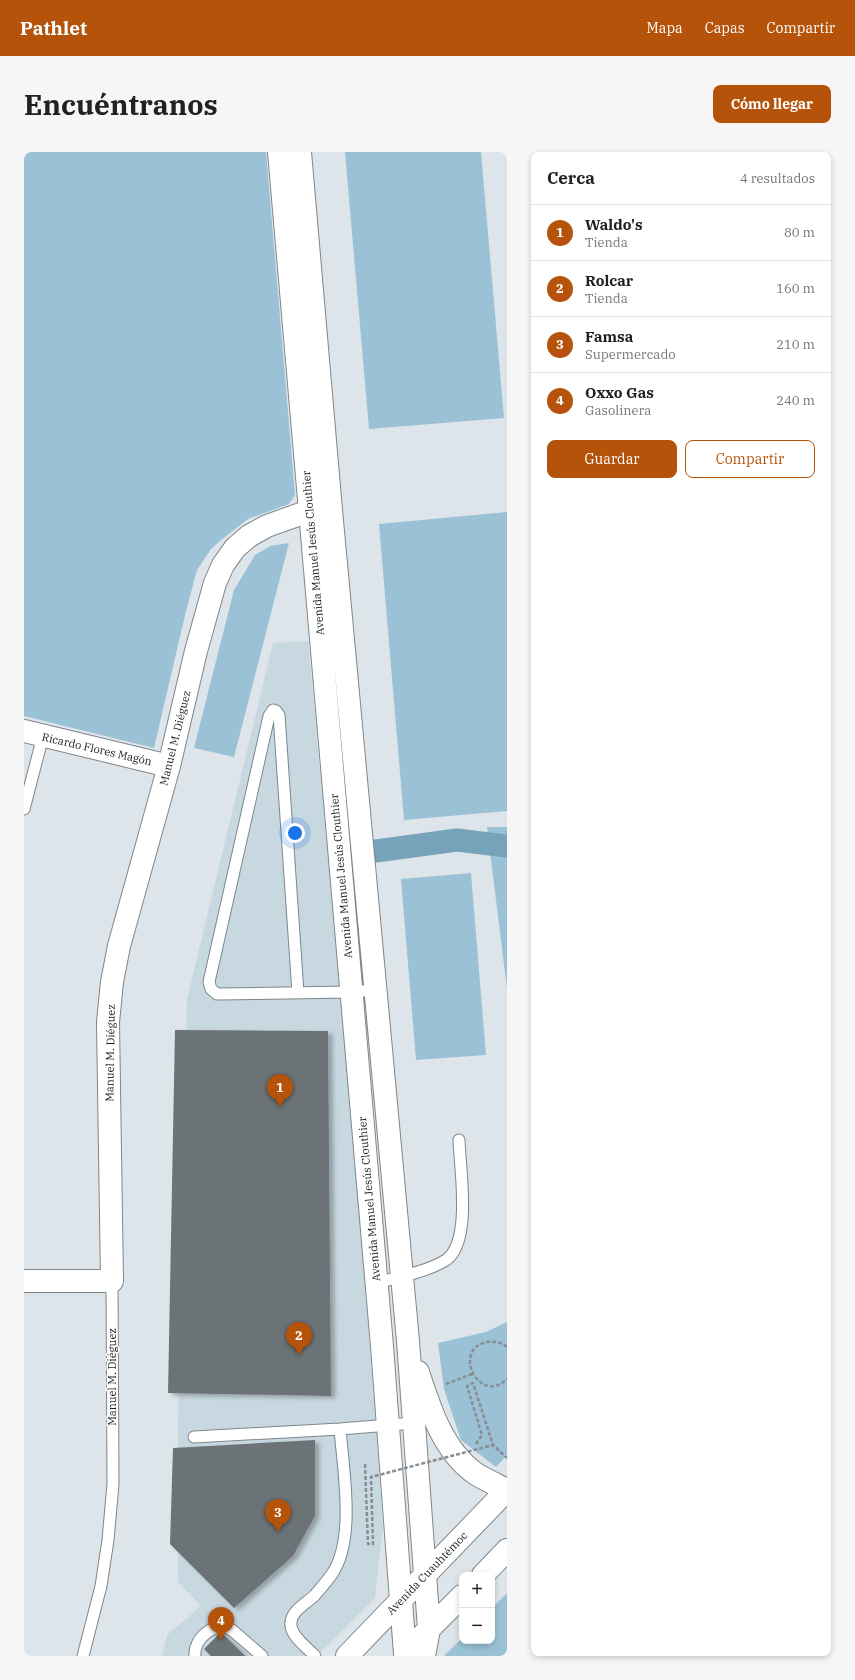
<!DOCTYPE html>
<html lang="es">
<head>
<meta charset="utf-8">
<style>
  :root { --surface:#fff; --page:#f6f6f6; --text:#202124; --muted:#757577; --line:#e0e0e0; --accent:#b45309 }
  body { margin:0; font-family:"IBM Plex Serif",serif; background:var(--page); color:var(--text) }
  .controls { position:absolute; right:12px; bottom:12px; display:grid; overflow:hidden; border-radius:8px; box-shadow:0 2px 6px #0003 }
  .controls button { width:36px; height:36px; display:grid; place-items:center; padding:0; border:0; border-bottom:1px solid var(--line); background:var(--surface); color:var(--text); font:20px sans-serif }
  .you { position:absolute; left:271px; top:681px; width:14px; height:14px; margin:-10px; border:3px solid #fff; border-radius:50%; background:#1a73e8; box-shadow:0 0 0 6px #1a73e833 }
  .badge { display:grid; place-items:center; width:26px; height:26px; border-radius:50%; background:var(--accent); color:#fff; font-size:13px; font-weight:700 }
  .pin { position:absolute; translate:-50% -33px; filter:drop-shadow(0 1px 2px #0008) }
  .pin::after { content:''; position:absolute; top:21px; width:14px; height:12px; background:inherit; clip-path:polygon(0 0,100% 0,50% 100%) }
  .list { margin:0; padding:0; list-style:none }
  h2 { display:flex; justify-content:space-between; align-items:center; height:52px; margin:0; padding:0 16px; font-size:17px }
  h2 small { font-size:13px; font-weight:400; color:var(--muted) }
  .list li { display:grid; grid-template-columns:26px 1fr auto; gap:12px; align-items:center; box-sizing:border-box; height:56px; padding:0 16px; border-top:1px solid var(--line) }
  .list b { display:block; font-size:15px; white-space:nowrap }
  .list p { margin:0; font-size:13px; white-space:nowrap; color:var(--muted) }
  .list em { font-size:13px; font-style:normal; color:var(--muted) }
  .actions { display:flex; gap:8px; padding:12px 16px }
  .actions a { flex:1; padding:9px 0; border:1px solid var(--accent); border-radius:8px; text-align:center; font-size:14px; color:var(--accent) }
  .actions .main { background:var(--accent); color:#fff }
  .map { position:relative; flex:none; width:483px; height:1504px; overflow:hidden; border-radius:8px }
  header { display:flex; align-items:center; gap:24px; box-sizing:border-box; height:56px; padding:0 20px; background:var(--accent); color:#fff }
  header strong { font-size:19px }
  nav { display:flex; gap:22px; margin-inline-start:auto; font-size:14px }
  .intro { display:flex; align-items:center; justify-content:space-between; box-sizing:border-box; height:96px; padding:0 24px }
  h1 { margin:0; font-size:28px }
  .button { padding:10px 18px; border-radius:8px; background:var(--accent); color:#fff; font-size:14px; font-weight:700 }
  main { display:flex; gap:24px; padding:0 24px }
  aside { flex:1; background:var(--surface); border-radius:8px; box-shadow:0 2px 6px #0003 }
  .map>svg:first-child { display:block }
  .built { fill:#c8d8e0 }
  .green { fill:#9ac1d5 }
  .lines { fill:none; stroke-linecap:round; stroke-linejoin:round }
  .canal { stroke:#76a3b9; stroke-width:23 }
  .building { fill:#6c7377; filter:url(#shadow) }
  .lane-casing { stroke:#7f868a; stroke-width:13 }
  .street-casing { stroke:#7f868a; stroke-width:24 }
  .secondary-casing { stroke:#7f868a; stroke-width:24 }
  .path { stroke:#898e92; stroke-width:2.5; stroke-dasharray:4 2; stroke-linecap:butt }
  .lane { stroke:#fff; stroke-width:11 }
  .street { stroke:#fff; stroke-width:22 }
  .secondary { stroke:#fff; stroke-width:22 }
  .path-bridge { stroke:#898e92; stroke-width:2.5; stroke-dasharray:4 2; stroke-linecap:butt }
  .labels { text-anchor:middle; dominant-baseline:central; stroke-width:3; stroke-linejoin:round; paint-order:stroke }
  .street-label { font-size:11px; fill:#191b1d; stroke:#fff }
</style>
</head>
<body>
<header>
<strong>Pathlet</strong>
<nav><a>Mapa</a><a>Capas</a><a>Compartir</a></nav>
</header>
<div class="intro"><h1>Encuéntranos</h1><a class="button">Cómo llegar</a></div>
<main>
<div class="map">
<svg width="483" height="1504" viewBox="0 0 483 1504">
  <defs>
    <filter id="shadow"><feDropShadow dx="4.5" dy="2.5" stdDeviation="2" flood-color="#0004"/></filter>
  </defs>
  <rect width="100%" height="100%" fill="#dde5ea"/>
  <path class="built" d="M284,489L334,1029L359,1374L351,1446L293,1504H138L143,1483L177,1454L154,1430V1270L163,847L249,491Z"/>
  <path class="green" d="M0,0H242L271,343L265,352L224,367L197,388L187,397L173,418L162,459L130,596L0,564Z
    M321,0H457L480,266L345,277Z
    M483,360V659L380,668L355,372Z
    M265,391L210,605L170,596L210,438L231,403L246,394Z
    M463,675H483V837Z
    M447,721L462,903L392,908L377,727Z
    M483,1170V1303L472,1315L437,1288L420,1237L414,1191L462,1180Z
    M483,1441V1504H420L438,1486V1489H468V1456Z"/>
  <g class="lines">
    <path class="canal" d="M352,699L433,688L483,694"/>
  </g>
  <path class="building" d="M151,878L304,879L307,1244L144,1241Z
    M291,1288V1364L269,1404L210,1456L146,1392L149,1296Z
    M197,1480L221,1504H187L180,1497Z"/>
  <g class="lines">
    <defs>
      <path id="lane" d="M0,657L19,584
        M274,841L255,563L252,559L249,558L245,564L185,830L187,837L193,842L327,840L351,838
        M352,1131C372,1126 405,1119 422,1108C448,1090 436,1017 435,988
        M170,1285L316,1277L390,1271
        M59,1504L77,1434L84,1388L89,1332L88,1129
        M171,1504C169,1486 192,1468 208,1478L238,1504
        M291,1504C283,1495 265,1483 267,1470C268,1458 283,1451 291,1443C297,1436 303,1429 308,1422C332,1387 319,1317 316,1277"/>
      <path id="street" d="M0,579L145,614
        M0,1129H88L84,870L88,830L95,794L145,614L172,499L191,431L199,413L211,396L225,384L243,374L285,359L304,358
        M400,1504L405,1477"/>
      <path id="secondary" d="M255,0L358,1194L381,1502
        M276,0L307,358L384,1189L405,1477
        M394,1220C406,1257 419,1299 452,1322C462,1328 473,1333 483,1338
        M459,1423L483,1398
        M398,1484L438,1444
        M323,1504L483,1338"/>
    </defs>
    <use href="#lane" class="lane-casing"/>
    <use href="#street" class="street-casing"/>
    <use href="#secondary" class="secondary-casing"/>
    <path class="path" d="M483,1195C477,1190 470,1189 463,1190C427,1197 455,1254 483,1227
      M422,1232L448,1222
      M452,1292L458,1283L443,1234L449,1231L469,1293L483,1306"/>
    <use href="#lane" class="lane"/>
    <use href="#street" class="street"/>
    <use href="#secondary" class="secondary"/>
    <path class="path-bridge" d="M341,1312L344,1392H349L347,1325L469,1293"/>
  </g>
  <g class="labels">
    <g class="street-label">
      <text transform="translate(289 401) rotate(-95)">Avenida Manuel Jesús Clouthier</text>
      <text transform="translate(151 586) rotate(-76)">Manuel M. Diéguez</text>
      <text transform="translate(73 597) rotate(13)">Ricardo Flores Magón</text>
      <text transform="translate(317 724) rotate(-95)">Avenida Manuel Jesús Clouthier</text>
      <text transform="translate(86 901) rotate(-89)">Manuel M. Diéguez</text>
      <text transform="translate(345 1047) rotate(-95)">Avenida Manuel Jesús Clouthier</text>
      <text transform="translate(88 1225) rotate(-90)">Manuel M. Diéguez</text>
      <text transform="translate(403 1421) rotate(-46)">Avenida Cuauhtémoc</text>
    </g>
  </g>
</svg>
<div class="controls">
<button>+</button>
<button>−</button>
</div>
<div class="you"></div>
<div class="pin badge" style="left:256px;top:955px">1</div>
<div class="pin badge" style="left:275px;top:1203px">2</div>
<div class="pin badge" style="left:254px;top:1380px">3</div>
<div class="pin badge" style="left:197px;top:1488px">4</div>
</div>
<aside>
<h2>Cerca<small>4 resultados</small></h2>
<ul class="list">
<li><span class="badge">1</span><div><b>Waldo's</b><p>Tienda</p></div><em>80 m</em></li>
<li><span class="badge">2</span><div><b>Rolcar</b><p>Tienda</p></div><em>160 m</em></li>
<li><span class="badge">3</span><div><b>Famsa</b><p>Supermercado</p></div><em>210 m</em></li>
<li><span class="badge">4</span><div><b>Oxxo Gas</b><p>Gasolinera</p></div><em>240 m</em></li>
</ul>
<div class="actions"><a class="main">Guardar</a><a>Compartir</a></div>
</aside>
</main>
</body>
</html>
